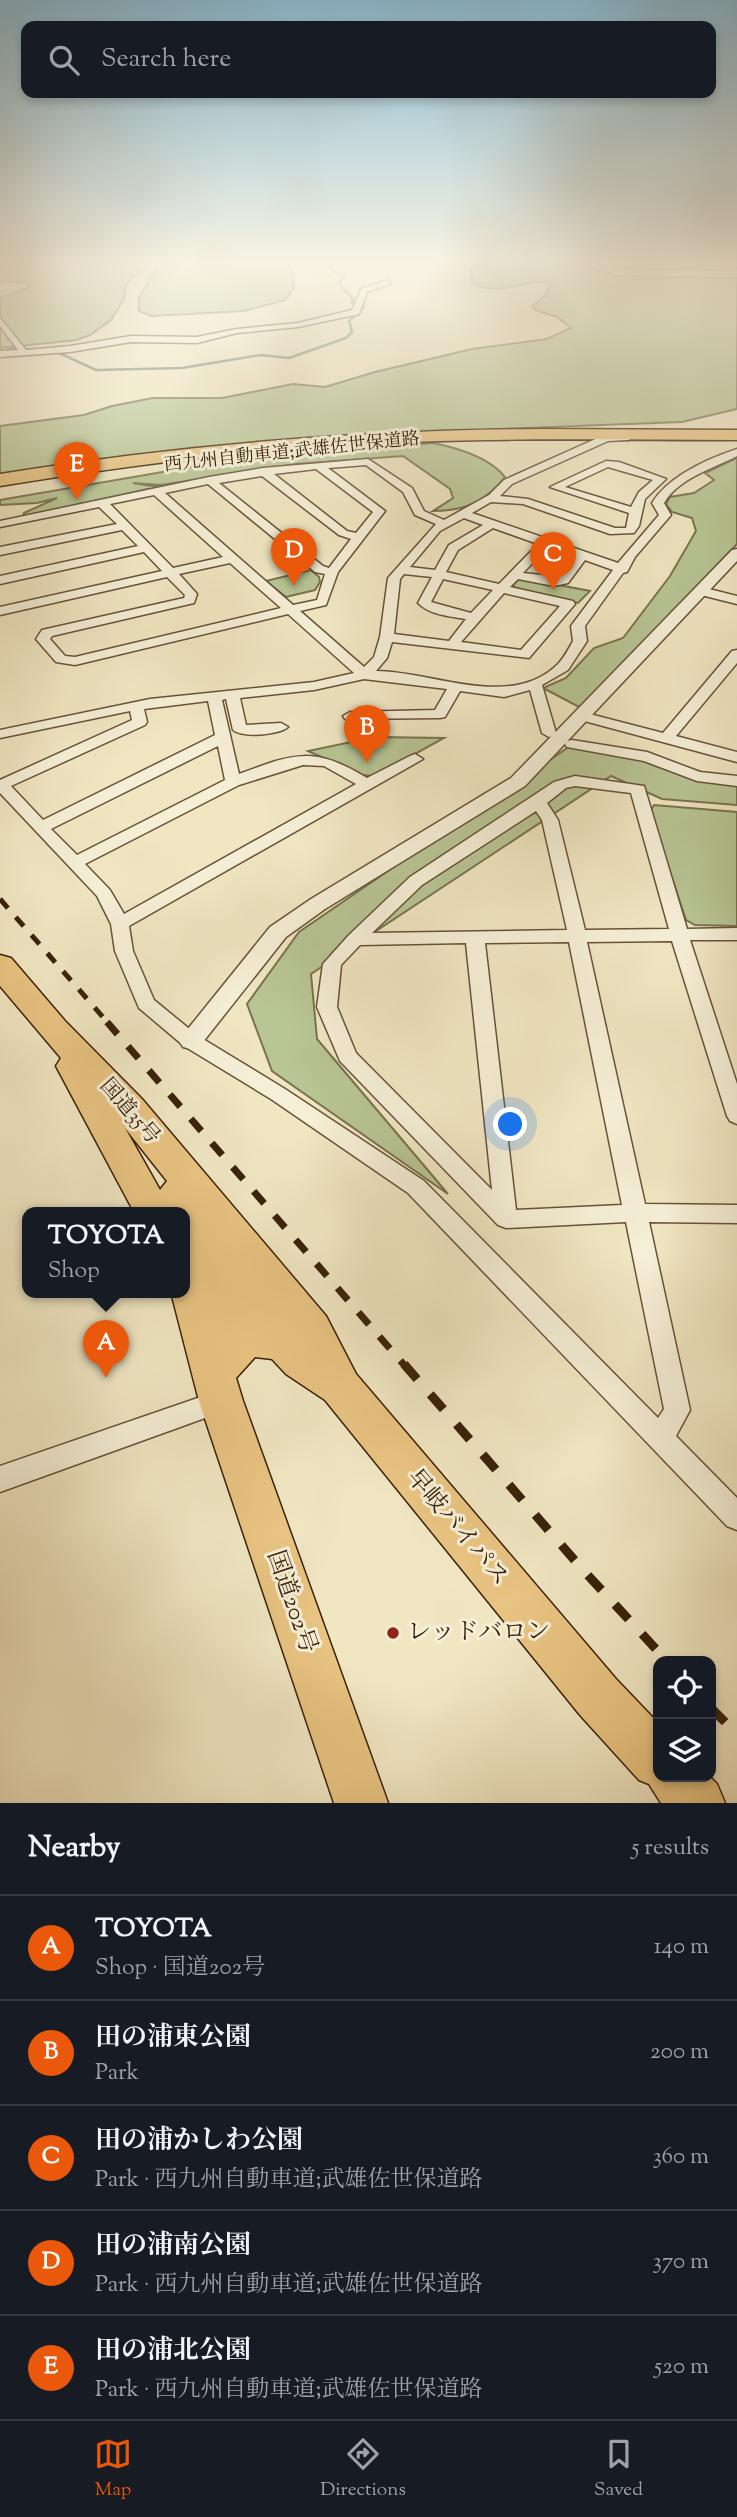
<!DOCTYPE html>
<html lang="en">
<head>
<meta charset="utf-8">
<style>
  :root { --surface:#171b24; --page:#242831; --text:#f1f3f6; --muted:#9ea1a6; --line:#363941; --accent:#ea580c }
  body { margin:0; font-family:"Sorts Mill Goudy","Noto Serif JP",serif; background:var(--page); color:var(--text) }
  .controls { position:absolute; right:21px; bottom:21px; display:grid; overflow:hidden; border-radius:14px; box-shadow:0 4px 10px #0003 }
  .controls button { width:63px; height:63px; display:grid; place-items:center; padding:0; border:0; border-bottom:2px solid var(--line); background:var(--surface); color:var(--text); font:35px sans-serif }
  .you { position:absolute; left:511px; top:1125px; width:24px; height:24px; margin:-18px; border:5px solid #fff; border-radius:50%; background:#1a73e8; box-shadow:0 0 0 10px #1a73e833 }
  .badge { display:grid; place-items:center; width:46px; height:46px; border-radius:50%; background:var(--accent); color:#fff; font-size:23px; font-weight:700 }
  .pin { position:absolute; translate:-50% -58px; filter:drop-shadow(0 2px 4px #0008) }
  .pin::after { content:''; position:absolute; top:37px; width:24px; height:21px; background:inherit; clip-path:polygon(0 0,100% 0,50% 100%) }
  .popup { position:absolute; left:22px; top:1207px; width:168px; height:91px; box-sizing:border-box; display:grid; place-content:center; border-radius:14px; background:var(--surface); filter:drop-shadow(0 2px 5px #0005); font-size:23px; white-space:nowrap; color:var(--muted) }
  .popup b { font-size:26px; color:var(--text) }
  .popup::after { content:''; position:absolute; left:50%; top:100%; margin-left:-14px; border:14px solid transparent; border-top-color:var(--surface) }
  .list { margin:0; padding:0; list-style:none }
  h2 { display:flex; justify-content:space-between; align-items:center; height:91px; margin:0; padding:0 28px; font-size:30px }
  h2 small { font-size:23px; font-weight:400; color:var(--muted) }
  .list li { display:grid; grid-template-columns:46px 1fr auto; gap:21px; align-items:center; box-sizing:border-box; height:105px; padding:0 28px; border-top:2px solid var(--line) }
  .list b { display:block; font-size:26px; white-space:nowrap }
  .list p { margin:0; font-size:23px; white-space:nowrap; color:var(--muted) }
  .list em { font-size:23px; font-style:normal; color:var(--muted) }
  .icon { flex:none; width:38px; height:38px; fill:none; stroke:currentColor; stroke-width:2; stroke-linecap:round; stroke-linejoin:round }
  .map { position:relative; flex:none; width:737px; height:1803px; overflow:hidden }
  .search { position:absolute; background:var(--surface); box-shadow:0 4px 10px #0003; left:21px; right:21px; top:21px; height:77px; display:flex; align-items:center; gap:18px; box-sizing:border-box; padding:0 24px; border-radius:14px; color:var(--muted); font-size:26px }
  .sheet { height:616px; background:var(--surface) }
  nav { display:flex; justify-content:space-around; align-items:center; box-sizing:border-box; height:98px; border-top:2px solid var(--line); background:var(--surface); font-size:19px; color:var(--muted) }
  nav a { display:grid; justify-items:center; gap:4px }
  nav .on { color:var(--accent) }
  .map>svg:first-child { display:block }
  .green { fill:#b8c594; stroke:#79734f; stroke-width:2 }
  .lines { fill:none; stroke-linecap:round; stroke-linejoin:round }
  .stream { stroke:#74806e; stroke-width:2.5 }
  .minor-casing { stroke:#685238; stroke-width:3 }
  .tertiary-casing { stroke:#685238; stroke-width:3 }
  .trunk-casing { stroke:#3a210a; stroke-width:3 }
  .motorway-casing { stroke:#3a210a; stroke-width:3 }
  .minor { fill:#f5efd7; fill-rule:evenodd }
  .tertiary { fill:#f5efd7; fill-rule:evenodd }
  .trunk { fill:#e8c381; fill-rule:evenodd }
  .motorway { fill:#e8c381; fill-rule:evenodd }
  .rail-far2 { stroke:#3a210a; stroke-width:5; stroke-dasharray:12 12; stroke-linecap:butt }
  .rail-far1 { stroke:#3a210a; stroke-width:7; stroke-dasharray:16 16; stroke-linecap:butt }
  .rail { stroke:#3a210a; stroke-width:9; stroke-dasharray:20 20; stroke-linecap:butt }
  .poi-dot { fill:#8f2418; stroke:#f5efd7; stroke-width:2.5 }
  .labels { text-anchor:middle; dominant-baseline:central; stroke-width:6; stroke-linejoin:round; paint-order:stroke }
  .far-street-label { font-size:18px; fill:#3a210a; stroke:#f5efd7 }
  .street-label { font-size:21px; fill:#3a210a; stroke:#f5efd7 }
  .near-street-label { font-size:24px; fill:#3a210a; stroke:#f5efd7 }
  .near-poi-label { font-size:24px; fill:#3a210a; stroke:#f5efd7; text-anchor:start }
</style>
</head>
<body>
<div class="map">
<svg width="737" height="1803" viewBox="0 0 737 1803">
  <rect width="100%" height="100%" fill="#f0e6c2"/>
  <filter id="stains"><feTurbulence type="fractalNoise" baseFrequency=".00286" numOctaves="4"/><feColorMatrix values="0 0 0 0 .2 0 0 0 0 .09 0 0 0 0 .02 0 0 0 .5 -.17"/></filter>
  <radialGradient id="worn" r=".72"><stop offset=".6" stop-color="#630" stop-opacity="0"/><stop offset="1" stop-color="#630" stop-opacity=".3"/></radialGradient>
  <path class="green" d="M0,261H150L126,284L124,299L111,320L90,335L77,340L0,348V298L28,288L30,283L0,281Z
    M160,261H287L293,273L294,288L285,300L244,311L151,316L139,311V298Z
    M476,261H737V409L682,422C454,431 226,436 0,474V426L84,415L112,406L153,398H222L293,384L325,387L375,372L472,349L547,339L571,328L557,317L535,310L533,305L545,296L551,284C527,276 500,299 472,283L471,267Z
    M433,443C458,448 490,458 505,477C485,502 465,511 433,511L453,498L450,489L403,456L296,464L161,485L133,483L157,487L23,517L24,513L57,498L37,503L0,505V500L203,465Z
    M737,458V544L581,708L543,688L566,678L594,648L623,638L670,576L696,531L692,518L672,512L666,504L670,497L694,493L714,480L705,473Z
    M311,570L319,577L320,582L315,590L286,597L266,581Z
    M527,579L590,591L578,603L517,590L513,585L518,580Z
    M375,737L444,738L375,776L362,775L308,751Z
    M570,746L737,779V805L662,799L611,776L311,974L317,1039L448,1194L272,1071L247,1004L299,932Z
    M654,805L737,812V926L695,925L686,920L650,812Z"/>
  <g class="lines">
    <path class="stream" d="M57,352L96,370L182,368L261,355L289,358L346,338L352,332L349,321L364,307L352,303L353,299L339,283L344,276L331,270L330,261
      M0,356L10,349L43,350"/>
    <defs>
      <path id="minor" d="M388,280L391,284L367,292L359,314L298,327L237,333L197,343L131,342L70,352L0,357V351L18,350L0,326V318L26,350L70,346L131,336L197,337L237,329L298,323L352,310L361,289Z
        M625,435L630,438L629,440L608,441L512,484L500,496L528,499L615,528H626L629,513L550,487L606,461L619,462L666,479L645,499L639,526L634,533L610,534L523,504L491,502L472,513L618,563L659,515L652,503C669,476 707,459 737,449V456C712,469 679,478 664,503L671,515L635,557L627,572L623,573L585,626L587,641L568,670L542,685L556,733L554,736L549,737L542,733L530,690L504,697L460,691L445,717L440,718L345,719L343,716L350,712L435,710L447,689L364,679L314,690L240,698L246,725L281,723L288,727C279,735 242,738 233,730L226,699L222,700L239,774C295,753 314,746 367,778L410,756L415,754L423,759L129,926L133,951L154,1000L198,1036L285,1089L424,1181L658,1418L664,1409L626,1222L506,1228L498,1225L340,1061L317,1007L323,964L349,935L410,877L554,782L575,776L644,786L687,929L737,928V940H690L737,1084V1124L730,1121L727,1116L672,941L587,942L645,1204L737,1205V1223L649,1222L690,1410L676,1436L737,1498V1530L727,1526L408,1193L271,1099L184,1046L139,1008L115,951L111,924L97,896L0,793V780L132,720L130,711L0,738V730L150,699L314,682L354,673L288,614L75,665L56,662L36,639L42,630L184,598L185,595L167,577L0,615V607L162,571L144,552L0,584V576L138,546L122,530L0,555V547L117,524L99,507L0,527V521L209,477L263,468L368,459L412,488L424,511L444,520L489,495L504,480L602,436ZM366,465L403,492L415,515L436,524L388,578L380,637L374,657L364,667L300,611L326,605L338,572L385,511L328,468ZM608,467L653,480L639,492L631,507L565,487ZM316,469L373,512L356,533L347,531L274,474ZM262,476L339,535L351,539L329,568L323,566L219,483ZM208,484L315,572L325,574L317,600L293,605L165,493ZM154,495L223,557L173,568L110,504ZM464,518L483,525L449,545L435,570L410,567L440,531ZM493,528L538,544L499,584L446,572L458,550ZM548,547L576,557L560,577L523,573ZM585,560L613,570L571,626L573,641C569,648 564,658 558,664C511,711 432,671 376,671L387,658L392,642L529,658L575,604L573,601L510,587L518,579L554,586L568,583ZM230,563L281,608L75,657L65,656L50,639L52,636L194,603L197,594L179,574ZM404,574L432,577L418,603C430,615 449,616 466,619L449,641L394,634L400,579ZM443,579L493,590L471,613L431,602ZM504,593L560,606L521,650L461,642ZM208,701L215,735L43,820L11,786L145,725L147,722L144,709ZM218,746L225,780L77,855L51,829ZM303,765L324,766L356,784L124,914L110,890L85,864L239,785ZM575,786L631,793L669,929L585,930L558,820L547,803L566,788ZM536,811L542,820L567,930L372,933L422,885ZM569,942L622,1205L516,1210L485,943ZM466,943L492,1190L356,1053L337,1007L341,965L360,945Z
        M701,587L737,596V604L697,594L695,591Z
        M737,650V663L676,736L737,752V762L577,719L575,716L582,712L663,733L732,651Z
        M572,740L647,752L700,772L737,776V786L697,781L644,761L567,747L565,744L567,741Z
        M221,1390L230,1393L234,1401L230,1409L0,1492V1466Z"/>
      <path id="tertiary" d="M570,261H586L615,269L737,271V277L615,275Z
        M737,549V561L525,786L325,909L286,937L199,1047L191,1049L183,1047L179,1041L183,1035L270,927L311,899L511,778L732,550Z"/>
      <path id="trunk" d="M0,955L11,958L65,1021L142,1099L326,1316L356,1374L616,1679L658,1723V1777H710L717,1784L725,1803H661L649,1784L639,1780L580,1715L325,1400L286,1374L272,1359L255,1357L236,1378L243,1401L388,1803H334L199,1401L171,1292H185V1212H134L56,1066L61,1058L0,986ZM125,1128L167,1181L160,1190Z"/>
      <path id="motorway" d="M541,429L737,430V440C615,440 492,437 370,444C246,450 123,466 0,486V474C179,445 359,430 541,429Z"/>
    </defs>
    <use href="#minor" class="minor-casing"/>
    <use href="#tertiary" class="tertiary-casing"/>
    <use href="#trunk" class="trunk-casing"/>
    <use href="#motorway" class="motorway-casing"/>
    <use href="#minor" class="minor"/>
    <use href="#tertiary" class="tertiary"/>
    <use href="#trunk" class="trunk"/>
    <use href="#motorway" class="motorway"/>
    <path class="rail-far2" d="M0,899L109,1024"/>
    <path class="rail-far1" d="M107,1022L405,1366"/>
    <path class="rail" d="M404,1364L584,1571L667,1661
      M711,1708L737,1734"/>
  </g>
  <linearGradient id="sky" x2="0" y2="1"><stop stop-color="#89b9d2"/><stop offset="0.51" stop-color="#f8f4e4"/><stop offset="1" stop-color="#f8f4e4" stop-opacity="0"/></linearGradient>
  <rect width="737" height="514" fill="url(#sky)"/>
  <circle class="poi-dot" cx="393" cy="1633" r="7"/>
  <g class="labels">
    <g class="far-street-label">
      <text transform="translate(292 453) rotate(-6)">西九州自動車道;武雄佐世保道路</text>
    </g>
    <g class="street-label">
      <text transform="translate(129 1112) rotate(49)">国道35号</text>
    </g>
    <g class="near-street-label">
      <text transform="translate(457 1528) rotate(50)">早岐バイパス</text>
      <text transform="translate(291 1602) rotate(71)">国道202号</text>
    </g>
    <g class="near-poi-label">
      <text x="407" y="1633">レッドバロン</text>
    </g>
  </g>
  <rect width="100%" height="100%" filter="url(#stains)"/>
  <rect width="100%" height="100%" fill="url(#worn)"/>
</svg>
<div class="controls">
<button><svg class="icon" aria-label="locate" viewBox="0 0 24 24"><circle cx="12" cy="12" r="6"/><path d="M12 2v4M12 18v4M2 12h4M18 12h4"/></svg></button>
<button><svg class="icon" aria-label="layers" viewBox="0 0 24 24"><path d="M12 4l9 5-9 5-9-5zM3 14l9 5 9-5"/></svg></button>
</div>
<div class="you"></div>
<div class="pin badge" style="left:106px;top:1378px">A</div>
<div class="popup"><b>TOYOTA</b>Shop</div>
<div class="pin badge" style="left:367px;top:763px">B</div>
<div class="pin badge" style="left:553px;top:590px">C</div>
<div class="pin badge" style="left:294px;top:586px">D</div>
<div class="pin badge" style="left:77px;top:500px">E</div>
<div class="search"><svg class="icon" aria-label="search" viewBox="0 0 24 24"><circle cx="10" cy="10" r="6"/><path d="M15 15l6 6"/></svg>Search here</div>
</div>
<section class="sheet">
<h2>Nearby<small>5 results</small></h2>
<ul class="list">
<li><span class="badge">A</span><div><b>TOYOTA</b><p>Shop · 国道202号</p></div><em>140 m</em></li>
<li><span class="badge">B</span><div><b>田の浦東公園</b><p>Park</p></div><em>200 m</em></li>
<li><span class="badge">C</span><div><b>田の浦かしわ公園</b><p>Park · 西九州自動車道;武雄佐世保道路</p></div><em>360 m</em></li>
<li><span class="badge">D</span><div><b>田の浦南公園</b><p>Park · 西九州自動車道;武雄佐世保道路</p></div><em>370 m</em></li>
<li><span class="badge">E</span><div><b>田の浦北公園</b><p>Park · 西九州自動車道;武雄佐世保道路</p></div><em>520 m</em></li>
</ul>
</section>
<nav>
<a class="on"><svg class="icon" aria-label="map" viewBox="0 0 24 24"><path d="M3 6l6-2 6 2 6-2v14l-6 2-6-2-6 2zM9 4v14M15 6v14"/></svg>Map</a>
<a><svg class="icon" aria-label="directions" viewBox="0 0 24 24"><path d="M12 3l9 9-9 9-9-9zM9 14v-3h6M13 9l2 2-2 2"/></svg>Directions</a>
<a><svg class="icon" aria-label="saved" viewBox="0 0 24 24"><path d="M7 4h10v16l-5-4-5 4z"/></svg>Saved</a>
</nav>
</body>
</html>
